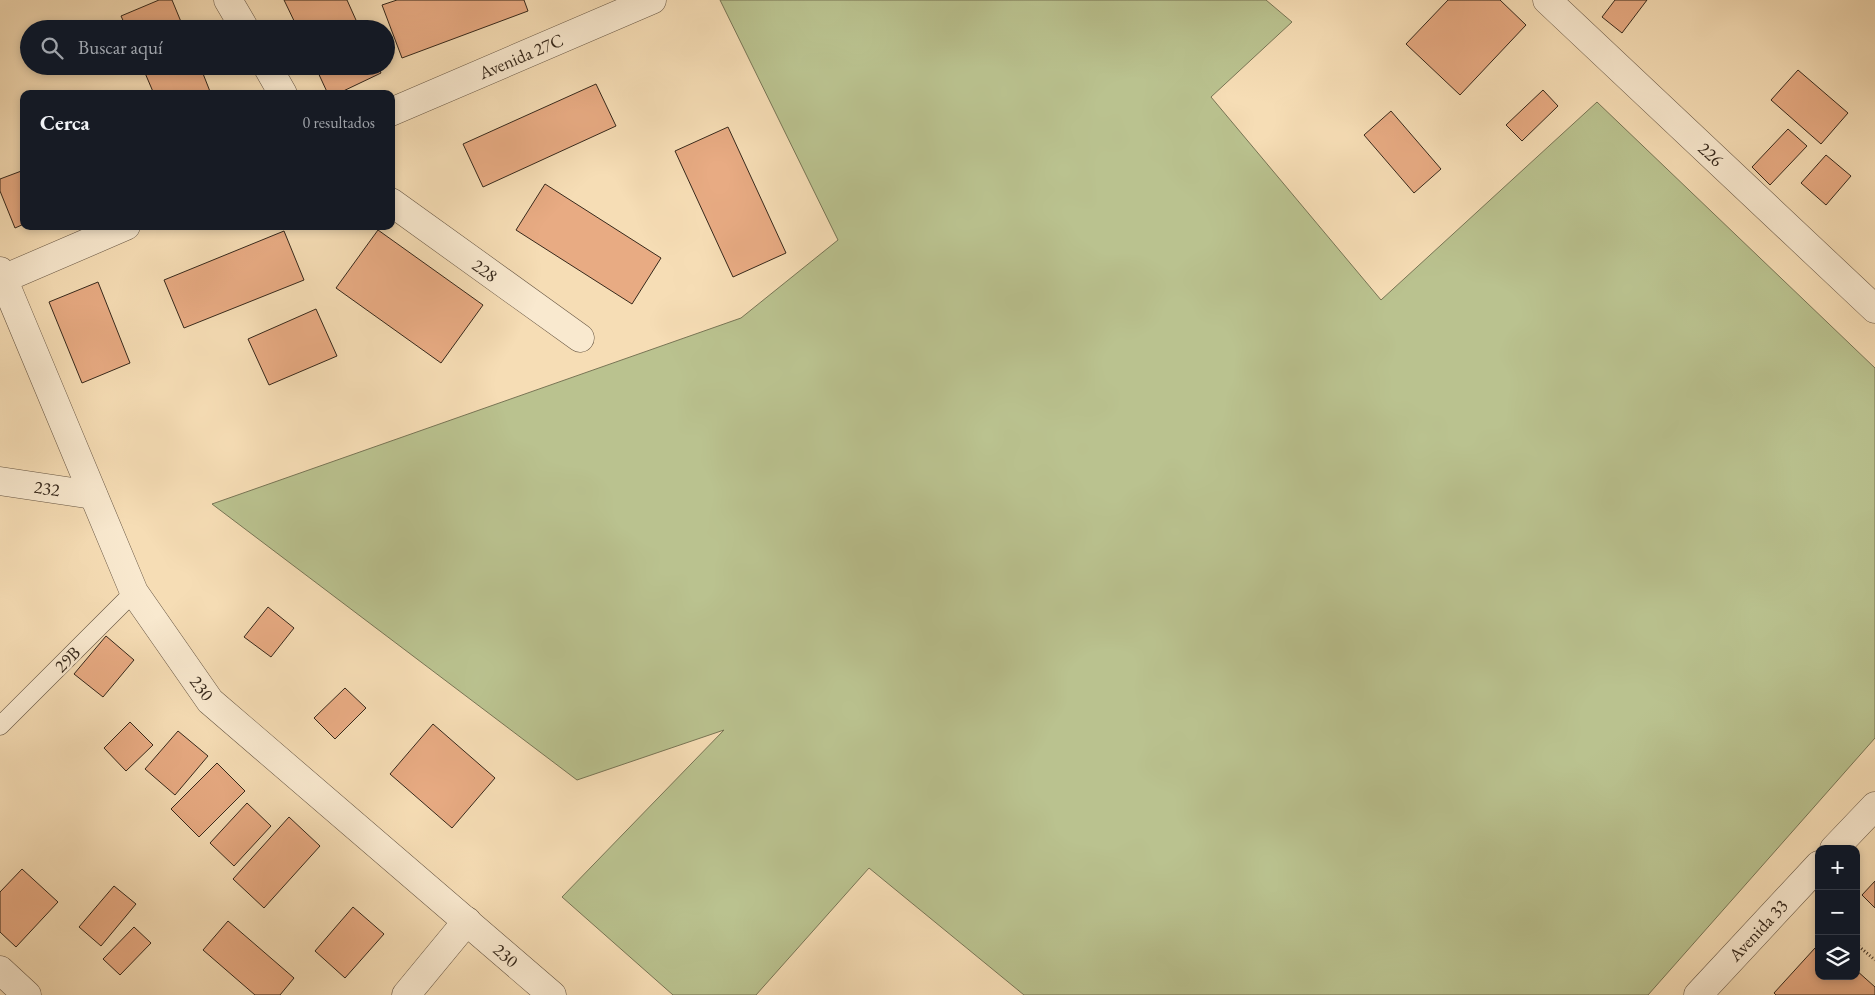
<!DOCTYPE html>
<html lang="es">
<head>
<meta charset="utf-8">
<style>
  :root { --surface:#171b24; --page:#242831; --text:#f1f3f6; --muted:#9ea1a6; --line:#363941 }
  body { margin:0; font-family:"EB Garamond",serif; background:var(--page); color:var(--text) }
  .controls { position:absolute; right:15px; bottom:15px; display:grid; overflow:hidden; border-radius:10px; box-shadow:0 2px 8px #0003 }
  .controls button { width:45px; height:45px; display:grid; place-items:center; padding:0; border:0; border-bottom:1px solid var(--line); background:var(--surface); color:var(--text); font:25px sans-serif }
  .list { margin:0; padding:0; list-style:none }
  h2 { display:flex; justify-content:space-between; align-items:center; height:65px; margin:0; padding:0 20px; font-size:21px }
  h2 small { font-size:16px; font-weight:400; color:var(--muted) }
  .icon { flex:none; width:28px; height:28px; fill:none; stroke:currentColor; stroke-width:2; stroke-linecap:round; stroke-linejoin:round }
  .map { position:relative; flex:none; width:1875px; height:995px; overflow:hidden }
  .search { position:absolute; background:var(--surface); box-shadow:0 2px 8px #0003; left:20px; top:20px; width:375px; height:55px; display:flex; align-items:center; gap:12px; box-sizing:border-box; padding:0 18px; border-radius:28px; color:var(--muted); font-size:19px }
  .panel { position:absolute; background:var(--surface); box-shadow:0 2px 8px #0003; left:20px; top:90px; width:375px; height:140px; border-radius:10px }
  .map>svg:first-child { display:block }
  .green { fill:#bac28f; stroke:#787555 }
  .building { fill:#e8ab83; stroke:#36281b }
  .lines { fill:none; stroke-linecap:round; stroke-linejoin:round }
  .service-casing { stroke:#665542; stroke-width:19 }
  .minor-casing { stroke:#665542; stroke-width:29 }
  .tertiary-casing { stroke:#665542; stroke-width:29 }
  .path { stroke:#36281b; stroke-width:3; stroke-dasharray:1 2.5; stroke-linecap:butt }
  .service { stroke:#f9e9cf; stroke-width:18 }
  .minor { stroke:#f9e9cf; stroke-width:28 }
  .tertiary { stroke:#f9e9cf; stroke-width:28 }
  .labels { text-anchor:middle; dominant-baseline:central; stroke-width:5; stroke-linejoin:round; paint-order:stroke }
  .street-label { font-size:18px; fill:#36281b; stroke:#f9e9cf }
</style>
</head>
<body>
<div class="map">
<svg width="1875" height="995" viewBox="0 0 1875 995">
  <rect width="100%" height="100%" fill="#f6ddb5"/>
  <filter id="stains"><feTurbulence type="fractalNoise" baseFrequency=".004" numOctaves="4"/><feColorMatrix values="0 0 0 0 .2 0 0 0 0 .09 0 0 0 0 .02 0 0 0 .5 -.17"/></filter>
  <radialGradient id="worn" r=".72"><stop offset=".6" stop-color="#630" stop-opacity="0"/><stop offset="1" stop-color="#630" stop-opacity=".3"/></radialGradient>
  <path class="green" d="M720,0H1266L1292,22L1211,97L1381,300L1597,102L1875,368V738L1648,995H1024L869,868L756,995H673L562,897L724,730L577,780L212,504L741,318L838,240Z"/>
  <path class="building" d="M159,0H172L184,29H127L121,16Z
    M284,0H347L360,29H298Z
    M397,0H524L528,11L402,58L382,5Z
    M1448,0H1500L1526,25L1460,95L1406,44Z
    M1615,0H1647L1622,33L1602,17Z
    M142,66H200L211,94H154Z
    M315,66H378L381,73L337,94H328Z
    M1798,70L1848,113L1821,144L1771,100Z
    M596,84L616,126L483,187L463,144Z
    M1543,90L1558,106L1522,141L1506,125Z
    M1391,111L1441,169L1414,193L1364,135Z
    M728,127L786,253L733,277L675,151Z
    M1788,129L1807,146L1770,185L1752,167Z
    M1826,155L1851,176L1826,205L1801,183Z
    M24,170V224L15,228L0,191V179Z
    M545,184L661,258L632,304L516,230Z
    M378,230L483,305L441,363L336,288Z
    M284,231L304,280L184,328L164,280Z
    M98,282L130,363L82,383L49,302Z
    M316,309L337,356L269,385L248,339Z
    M268,607L294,628L271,657L244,637Z
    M106,636L134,660L103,697L74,674Z
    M345,688L366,708L335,739L314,718Z
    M130,722L153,745L126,771L104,748Z
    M433,724L495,778L452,828L390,774Z
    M178,731L208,756L175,795L145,769Z
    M217,763L245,791L199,837L171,809Z
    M247,803L271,826L234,866L210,843Z
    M289,817L320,846L264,908L233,879Z
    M22,869L58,902L16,947L0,932V892Z
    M1875,881V908L1862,895Z
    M114,886L136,904L101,946L79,927Z
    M353,907L384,934L345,978L315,951Z
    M228,921L294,978L280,995H255L203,950Z
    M134,927L151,943L120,975L103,959Z
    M1815,948L1819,951V976H1856V970L1875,987V995H1776L1774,993Z"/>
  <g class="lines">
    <defs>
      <path id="service" d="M0,726L134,592"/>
      <path id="minor" d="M228,0L245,29
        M1547,0L1875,309
        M267,66L283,94
        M391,112L652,0
        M391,202L580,338
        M3,279L126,226
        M0,481L93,495
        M0,970L27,995
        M406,995L467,921"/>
      <path id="tertiary" d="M0,271L134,592L210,701L552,995
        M1834,849L1875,806
        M1698,995L1819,865"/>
    </defs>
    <use href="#service" class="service-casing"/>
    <use href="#minor" class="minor-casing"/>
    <use href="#tertiary" class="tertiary-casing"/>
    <path class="path" d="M1856,944L1875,960"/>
    <use href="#service" class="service"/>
    <use href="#minor" class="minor"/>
    <use href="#tertiary" class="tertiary"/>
  </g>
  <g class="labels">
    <g class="street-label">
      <text transform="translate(521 56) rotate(-23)">Avenida 27C</text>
      <text transform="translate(1711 154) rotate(43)">226</text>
      <text transform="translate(485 270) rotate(36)">228</text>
      <text transform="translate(47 488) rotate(9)">232</text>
      <text transform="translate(67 659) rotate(-45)">29B</text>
      <text transform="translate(202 688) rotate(53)">230</text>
      <text transform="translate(1758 930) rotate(-47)">Avenida 33</text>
      <text transform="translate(506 955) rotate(41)">230</text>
    </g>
  </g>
  <rect width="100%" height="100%" filter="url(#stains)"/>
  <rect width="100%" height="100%" fill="url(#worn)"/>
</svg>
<div class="controls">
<button>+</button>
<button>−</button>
<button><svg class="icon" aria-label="layers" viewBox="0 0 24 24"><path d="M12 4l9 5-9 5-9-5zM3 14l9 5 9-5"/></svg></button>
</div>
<div class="search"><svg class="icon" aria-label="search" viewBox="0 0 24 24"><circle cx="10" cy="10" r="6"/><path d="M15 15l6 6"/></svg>Buscar aquí</div>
<section class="panel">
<h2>Cerca<small>0 resultados</small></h2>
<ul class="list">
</ul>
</section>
</div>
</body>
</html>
